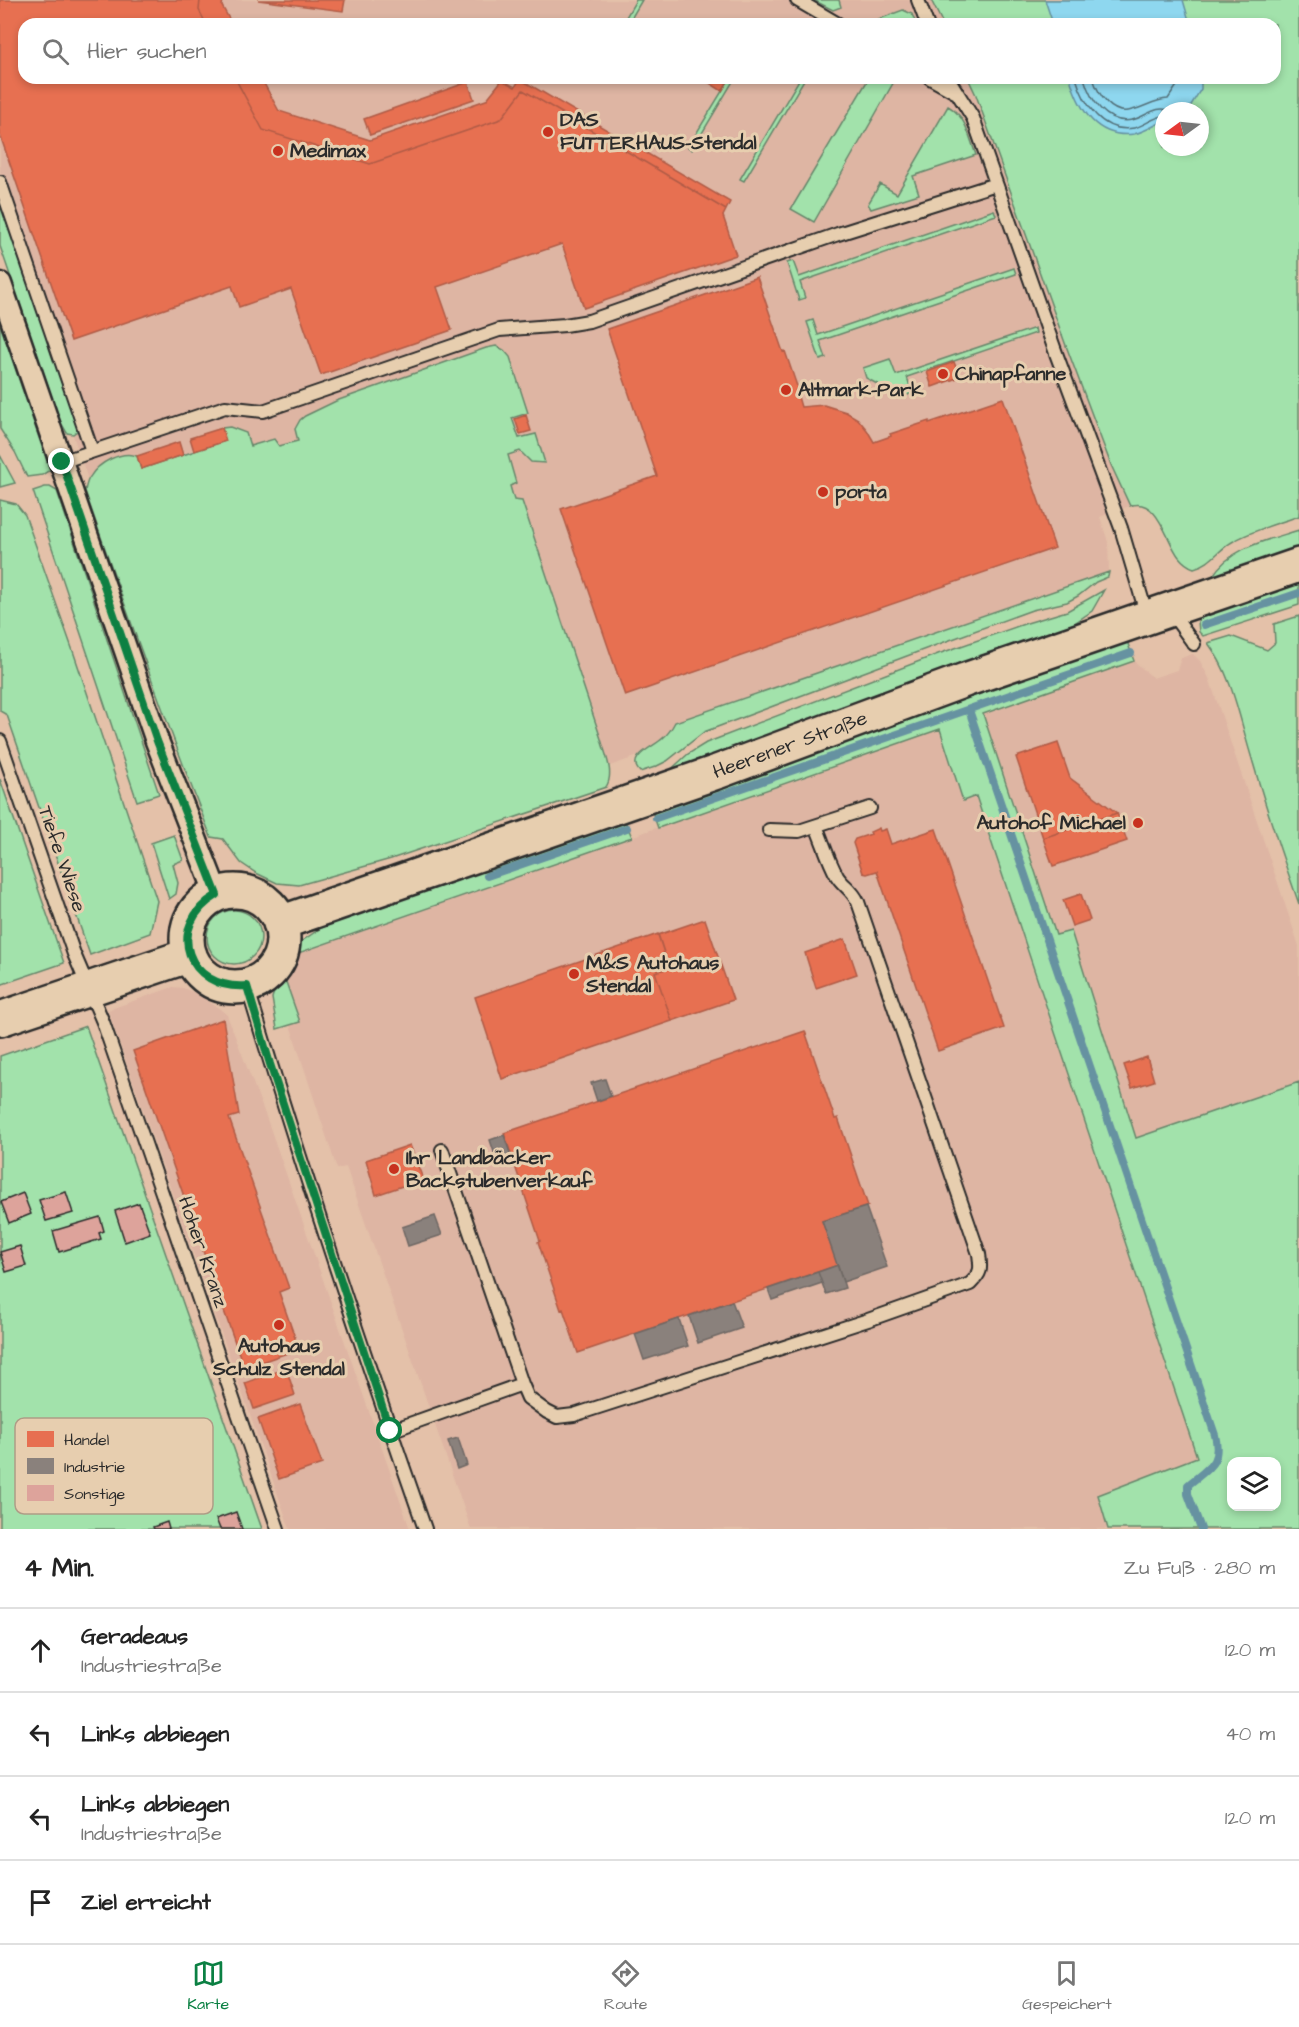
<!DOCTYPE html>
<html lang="de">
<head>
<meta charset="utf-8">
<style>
  :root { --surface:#fff; --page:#f6f6f6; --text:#222; --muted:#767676; --line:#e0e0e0; --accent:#0b8043 }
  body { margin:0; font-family:"Architects Daughter",sans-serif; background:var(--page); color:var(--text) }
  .controls { position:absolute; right:18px; bottom:18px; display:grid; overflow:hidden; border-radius:12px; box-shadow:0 3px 9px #0003 }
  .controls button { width:54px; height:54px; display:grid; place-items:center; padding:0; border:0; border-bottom:2px solid var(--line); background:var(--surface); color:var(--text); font:30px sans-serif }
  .compass { position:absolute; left:1155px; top:102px; width:54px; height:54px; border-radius:50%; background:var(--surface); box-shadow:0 3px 9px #0003; rotate:255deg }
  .stop { position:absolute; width:18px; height:18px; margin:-14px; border:4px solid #0b8043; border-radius:50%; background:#fff }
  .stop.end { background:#0b8043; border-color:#fff; box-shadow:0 2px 6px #0008 }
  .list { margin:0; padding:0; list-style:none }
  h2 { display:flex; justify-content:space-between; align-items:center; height:78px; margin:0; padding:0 24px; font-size:26px }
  h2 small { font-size:20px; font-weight:400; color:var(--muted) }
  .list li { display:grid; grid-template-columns:39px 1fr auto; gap:18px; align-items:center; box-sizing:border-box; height:84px; padding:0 24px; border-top:2px solid var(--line) }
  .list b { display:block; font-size:22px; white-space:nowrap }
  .list p { margin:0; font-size:20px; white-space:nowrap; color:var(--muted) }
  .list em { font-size:20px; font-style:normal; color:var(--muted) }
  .icon { flex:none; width:33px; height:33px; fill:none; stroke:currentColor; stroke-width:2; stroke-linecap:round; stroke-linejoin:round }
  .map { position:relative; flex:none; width:1299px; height:1529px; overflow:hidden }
  .search { position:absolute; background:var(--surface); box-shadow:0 3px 9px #0003; left:18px; right:18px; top:18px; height:66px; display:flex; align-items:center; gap:15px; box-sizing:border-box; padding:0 21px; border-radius:18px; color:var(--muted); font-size:22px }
  .sheet { height:414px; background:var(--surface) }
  nav { display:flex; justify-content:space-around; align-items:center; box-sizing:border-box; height:84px; border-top:2px solid var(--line); background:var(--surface); font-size:16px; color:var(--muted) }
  nav a { display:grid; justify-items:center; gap:3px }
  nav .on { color:var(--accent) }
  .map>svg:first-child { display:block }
  .built { fill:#deb5a3 }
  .green { fill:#a2e2ab; stroke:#66866b; stroke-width:1.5; fill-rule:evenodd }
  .water { fill:#8ed7ef; stroke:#6692a1; stroke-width:1.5 }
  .shops { fill:#e76f51; stroke:#af5b46; stroke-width:1.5 }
  .industry { fill:#8a817c; stroke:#6e6764; stroke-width:1.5 }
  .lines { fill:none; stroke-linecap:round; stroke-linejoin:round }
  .shore { stroke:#537079; stroke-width:1.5 }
  .stream { stroke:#6692a1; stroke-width:8 }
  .building { fill:#dda39b; stroke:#2b2b2b; stroke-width:1.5 }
  .lane-casing { stroke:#2b2b2b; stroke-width:16 }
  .street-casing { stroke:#2b2b2b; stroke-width:27 }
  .secondary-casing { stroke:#2b2b2b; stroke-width:38 }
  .lane { stroke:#e7ceaf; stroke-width:12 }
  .street { stroke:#e7ceaf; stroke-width:22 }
  .secondary { stroke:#e7ceaf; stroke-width:33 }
  .route { stroke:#0b8043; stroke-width:8 }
  .poi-dot { fill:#c8321e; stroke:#e7ceaf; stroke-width:2 }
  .labels { text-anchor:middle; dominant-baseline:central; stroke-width:6; stroke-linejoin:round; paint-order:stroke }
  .poi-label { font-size:20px; font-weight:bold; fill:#2b2b2b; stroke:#e7ceaf; text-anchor:start }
  .street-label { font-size:20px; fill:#2b2b2b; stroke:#e7ceaf }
  .key { fill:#e7ceaf; stroke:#af9d87; stroke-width:1.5 }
  .key-label { font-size:16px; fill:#2b2b2b }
</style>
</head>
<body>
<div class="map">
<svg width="1299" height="1529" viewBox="0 0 1299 1529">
  <rect width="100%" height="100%" fill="#e4c1a9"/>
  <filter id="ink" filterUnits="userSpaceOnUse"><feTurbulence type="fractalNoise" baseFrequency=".0167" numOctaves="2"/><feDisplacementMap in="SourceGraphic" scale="12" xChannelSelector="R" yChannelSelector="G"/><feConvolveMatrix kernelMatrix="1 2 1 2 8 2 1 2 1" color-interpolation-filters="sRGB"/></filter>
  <g filter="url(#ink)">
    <path class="built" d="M0,0H954L962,24H24V78H982L1135,504L1100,517L1108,542L1109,572L675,722L681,741L604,768L470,368L461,357L336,401L305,416L298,441L278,446L274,439L249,446L248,441L92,491L0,221Z
      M1193,654L1200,661L1209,678L1299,946V1082L1137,1139L1071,932L1056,936L982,714L1134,661L1153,678L1177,670L1181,658Z
      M940,729L963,800L975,796L1197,1458L1098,1495L1108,1529H471L346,1167L337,1169L290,1025L300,1022L286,982L290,966L298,953Z
      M173,987L183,988L195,993L220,1009L227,1015L268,1122L410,1529H290L108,1010Z"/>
    <path class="green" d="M636,0H642L628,24H622Z
      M813,0H839L841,7L833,10Z
      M931,0H1299V516C1279,523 1250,531 1232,542C1218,550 1211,564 1194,568C1188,566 1183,562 1179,557C1166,541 1158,496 1130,506L1111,465L1065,343L976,95L968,78H1275V24H943ZM1164,111H1200V147H1164Z
      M903,10L912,14L916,24H874L879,19Z
      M730,78H735L692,150L688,147Z
      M800,78H805L744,181L740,179Z
      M869,78H896L814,222L791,209Z
      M948,106C966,116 969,136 976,155L913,176L919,194L871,209L868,204L880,184L897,194Z
      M0,202L78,427L77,431L73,434L67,433L60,421L0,246Z
      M994,210L996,215L800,282L805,298L799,300L787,263L793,261L799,277Z
      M1014,268L1016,274L820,341L826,358L820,360L807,322L813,320L818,335Z
      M0,324L50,470L42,475L27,477L15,452L0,429Z
      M1035,328L1036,333L907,377L912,393L903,397L893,396L879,385L866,378L863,368L890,359L896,375Z
      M496,346L504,350L510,357L528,413L512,418L519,438L536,434L545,463L531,462L520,451L508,455L516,483L510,486L514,500L522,501L601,739C605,754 615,773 606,787L391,859L299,885L277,883L256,873L241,863L223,839L211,837C166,722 125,607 85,491C86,486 87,480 90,477C98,463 121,450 137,456L141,469L225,441L222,428L230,427L246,433L250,446L274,439L279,446L298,441L295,429L300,420L305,416L336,401L486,348Z
      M0,455L15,483L0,487Z
      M45,487H50L57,491L159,794L137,801L33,491Z
      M0,500L16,504L25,515L74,654L157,901L150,933L90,955L7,715L0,711Z
      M1299,530V550L1212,577C1230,547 1268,540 1299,530Z
      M1109,572L1108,577L1096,582L1078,596L1067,602L1032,610L947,641L704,732L667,761L655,767L640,772C625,757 654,747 663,738C668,734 672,728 675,722Z
      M1299,580V605L1203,636L1199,632L1198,621L1204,614Z
      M1104,590L1092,611L1073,624L934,674L855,707L667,773L688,754L706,743L938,654L1027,623L1067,611Z
      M1299,616V904C1282,856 1266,808 1252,759C1240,721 1233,676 1208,643L1231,636L1267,650L1275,643L1274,624Z
      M1127,641L1134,661L983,714L1056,935L1071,931L1136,1138L1299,1082V1529H1108L1098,1495L1197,1457L976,796L963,801L940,729L658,828L652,811L662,803ZM1232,1462H1276V1506H1232Z
      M0,779L64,963L0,985Z
      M625,821L632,837L298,953L290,966L286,982L300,1022L277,1029L272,998L277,983L302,941L321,928L460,875Z
      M174,835L183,860L173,864L178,883L176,894L169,899L151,843Z
      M207 937a27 27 0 1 1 54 0a27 27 0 1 1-54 0Z
      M86,1026L262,1529H0V1056Z"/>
    <path class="water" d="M1045,0H1183L1190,24H1053Z
      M1070,78H1201V89L1188,110L1164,111V121C1155,125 1144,132 1134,134C1097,139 1079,109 1070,78Z"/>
    <path class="shops" d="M0,0H200L199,10L206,24H24V78H235L263,130L370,164L501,119L523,90L726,210L723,216L736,255L584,308L562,244L437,287L452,330L321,375L291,289L239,307L232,286L71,341L0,135Z
      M200,0H223L222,6L232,24H206L199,10Z
      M258,0H345L343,11Z
      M235,78H261L279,111L370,140L486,100L502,80L515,87L520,79L730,202L726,210L523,90L501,119L370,164L263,130Z
      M710,78H719L727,83L722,91L708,82Z
      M468,82L474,99L370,135L364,119Z
      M757,277L783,352L785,351L798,389L796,390L801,407L824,405L846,412L858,419L867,430L874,442L891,436L890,434L929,421V423L1003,398L1055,548L625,696L561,509L657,476L607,329Z
      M954,362L960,377L932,387L927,372Z
      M526,415L531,431L520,434L515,419Z
      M222,428L226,441L194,451L190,438Z
      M179,442L183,455L141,469L137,456Z
      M1058,743L1070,778L1117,813L1043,838L1016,757Z
      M1117,813L1127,841L1053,866L1043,838Z
      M879,828L880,831L886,829L891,844L936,829L1004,1028L938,1051L877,871L867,874L863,873L853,843L855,839L871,834L870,832Z
      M1081,894L1090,920L1072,926L1063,900Z
      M705,919L733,1000L672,1021L655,972L669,968L658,935Z
      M658,934L669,968L655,972L672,1021L502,1079L475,997Z
      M845,939L857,974L816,988L805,953Z
      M223,1019L239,1115L229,1118L289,1288L279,1292L299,1349L244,1368L133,1051Z
      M805,1031L835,1119L838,1118L868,1206L822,1221L838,1265L578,1353L563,1309L561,1310L538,1242L540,1241L504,1133Z
      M1147,1057L1154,1081L1132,1088L1124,1065Z
      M410,1145L423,1179L376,1195L366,1160Z
      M286,1368L295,1395L254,1409L245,1383Z
      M300,1404L322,1464L279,1479L258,1419Z"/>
    <path class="industry" d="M605,1079L611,1096L597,1101L591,1083Z
      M504,1135L511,1156L497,1161L490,1140Z
      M866,1207L887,1267L843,1282L822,1221Z
      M435,1216L442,1235L408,1246L402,1227Z
      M838,1265L845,1288L826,1294L818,1272Z
      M818,1272L822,1283L772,1300L768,1289Z
      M732,1301L742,1328L698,1343L689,1316Z
      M679,1319L688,1346L644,1360L635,1334Z
      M458,1438L467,1465L457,1469L448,1441Z"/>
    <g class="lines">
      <path class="shore" d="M1076,78C1084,104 1102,134 1134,128C1144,126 1153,117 1164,116
        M1084,78C1090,99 1106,125 1132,120C1146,117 1156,104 1171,111
        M1093,78C1098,94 1112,117 1132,110C1145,107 1154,100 1168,99L1178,84V78"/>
      <path class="stream" d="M1204,625L1299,593
        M969,710L1215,1435C1222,1464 1208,1468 1188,1485V1494L1201,1529
        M656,818L1131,653
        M487,876L627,828"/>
    </g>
    <path class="building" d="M66,1192L73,1213L46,1221L39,1200Z
      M23,1193L31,1214L9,1223L1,1202Z
      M139,1203L150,1233L125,1242L115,1211Z
      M100,1217L104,1231L99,1233L101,1239L59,1252L53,1231Z
      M20,1246L26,1266L6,1272L0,1252Z
      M236,1512L242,1529H220L216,1519Z
      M167,1522L169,1529H154L153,1527Z"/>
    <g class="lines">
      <defs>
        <path id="lane" d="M797,0L838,24
          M918,0L927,24
          M930,78L955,92
          M948,78L973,118L1057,356L1121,528L1147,616
          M0,182L92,451
          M61,462L225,407L263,411L499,330L565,325L589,321L838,234L996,184
          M1170,611L1194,644
          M0,741L74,954L103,1022L278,1529
          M769,830L799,831L870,808
          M247,986C302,1168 362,1350 425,1529
          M522,1384L528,1398L547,1412L557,1417L574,1415L868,1320L970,1284C982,1272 981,1269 979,1254L858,902C852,889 843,886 837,876C828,860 823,842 816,826
          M390,1431L522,1384L442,1150"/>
        <path id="street" d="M0,284L157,741L217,895"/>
        <path id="secondary" d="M187 939a48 48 0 1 1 96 0a48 48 0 1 1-96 0Z
          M280,923L717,772L965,680L1299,565
          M0,1019L190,955"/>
      </defs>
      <use href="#lane" class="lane-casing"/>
      <use href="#street" class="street-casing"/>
      <use href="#secondary" class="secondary-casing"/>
      <use href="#lane" class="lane"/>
      <use href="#street" class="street"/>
      <use href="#secondary" class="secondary"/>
    </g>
  </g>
  <g class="lines" filter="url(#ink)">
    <path class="route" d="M62,462L157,741L217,895C164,926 187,991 247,986L270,1064L390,1431"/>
  </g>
  <g class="poi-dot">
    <circle cx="548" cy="132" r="6"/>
    <circle cx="278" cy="151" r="6"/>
    <circle cx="943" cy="374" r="6"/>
    <circle cx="786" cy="390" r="6"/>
    <circle cx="823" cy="492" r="6"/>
    <circle cx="1138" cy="823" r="6"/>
    <circle cx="574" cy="974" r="6"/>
    <circle cx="394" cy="1169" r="6"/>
    <circle cx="279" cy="1325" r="6"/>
  </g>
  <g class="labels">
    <g class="poi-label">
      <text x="560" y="120">DAS<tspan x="560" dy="23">FUTTERHAUS-Stendal</tspan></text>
      <text x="290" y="151">Medimax</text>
      <text x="955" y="374">Chinapfanne</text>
      <text x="798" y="390">Altmark-Park</text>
      <text x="835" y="492">porta</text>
      <text x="1126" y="823" text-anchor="end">Autohof Michael</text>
      <text x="586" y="963">M&amp;S Autohaus<tspan x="586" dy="23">Stendal</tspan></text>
      <text x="406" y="1158">Ihr Landbäcker<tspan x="406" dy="23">Backstubenverkauf</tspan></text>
      <text x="279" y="1346" text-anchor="middle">Autohaus<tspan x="279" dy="23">Schulz Stendal</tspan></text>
    </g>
    <g class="street-label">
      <text transform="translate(790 745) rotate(-20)">Heerener Straße</text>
      <text transform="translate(62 859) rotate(71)">Tiefe Wiese</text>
      <text transform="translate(203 1252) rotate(71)">Hoher Kranz</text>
    </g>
  </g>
  <rect x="15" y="1418" width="198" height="96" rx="9" class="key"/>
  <rect x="27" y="1431" width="27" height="16" fill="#e76f51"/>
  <rect x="27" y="1458" width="27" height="16" fill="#8a817c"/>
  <rect x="27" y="1485" width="27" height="16" fill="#dda39b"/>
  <g class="key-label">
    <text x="64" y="1445">Handel</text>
    <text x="64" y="1472">Industrie</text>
    <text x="64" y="1499">Sonstige</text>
  </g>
</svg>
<div class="controls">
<button><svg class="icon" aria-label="layers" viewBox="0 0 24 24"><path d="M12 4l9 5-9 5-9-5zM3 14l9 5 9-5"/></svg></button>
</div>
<svg class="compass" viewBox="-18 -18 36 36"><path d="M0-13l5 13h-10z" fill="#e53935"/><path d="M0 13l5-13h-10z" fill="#767676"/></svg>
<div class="stop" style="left:390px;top:1431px"></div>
<div class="stop end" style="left:62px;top:462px"></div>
<div class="search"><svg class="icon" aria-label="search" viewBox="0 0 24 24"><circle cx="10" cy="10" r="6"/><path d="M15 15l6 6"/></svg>Hier suchen</div>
</div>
<section class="sheet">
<h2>4 Min.<small>Zu Fuß · 280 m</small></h2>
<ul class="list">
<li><svg class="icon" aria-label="ahead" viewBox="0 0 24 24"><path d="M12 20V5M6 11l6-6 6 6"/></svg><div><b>Geradeaus</b><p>Industriestraße</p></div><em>120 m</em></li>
<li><svg class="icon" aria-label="left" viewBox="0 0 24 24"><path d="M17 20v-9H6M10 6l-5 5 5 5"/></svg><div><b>Links abbiegen</b></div><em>40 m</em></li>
<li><svg class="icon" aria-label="left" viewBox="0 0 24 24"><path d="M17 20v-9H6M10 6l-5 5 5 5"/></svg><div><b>Links abbiegen</b><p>Industriestraße</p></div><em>120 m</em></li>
<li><svg class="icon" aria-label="arrive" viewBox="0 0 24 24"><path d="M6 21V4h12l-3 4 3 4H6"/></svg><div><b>Ziel erreicht</b></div></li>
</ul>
</section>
<nav>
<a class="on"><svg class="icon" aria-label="map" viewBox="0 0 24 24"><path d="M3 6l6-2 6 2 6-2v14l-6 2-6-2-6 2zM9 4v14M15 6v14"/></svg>Karte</a>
<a><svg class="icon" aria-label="directions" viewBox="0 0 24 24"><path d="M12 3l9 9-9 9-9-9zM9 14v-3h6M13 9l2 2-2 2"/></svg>Route</a>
<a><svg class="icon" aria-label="saved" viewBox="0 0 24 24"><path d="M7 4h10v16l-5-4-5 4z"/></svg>Gespeichert</a>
</nav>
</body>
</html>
